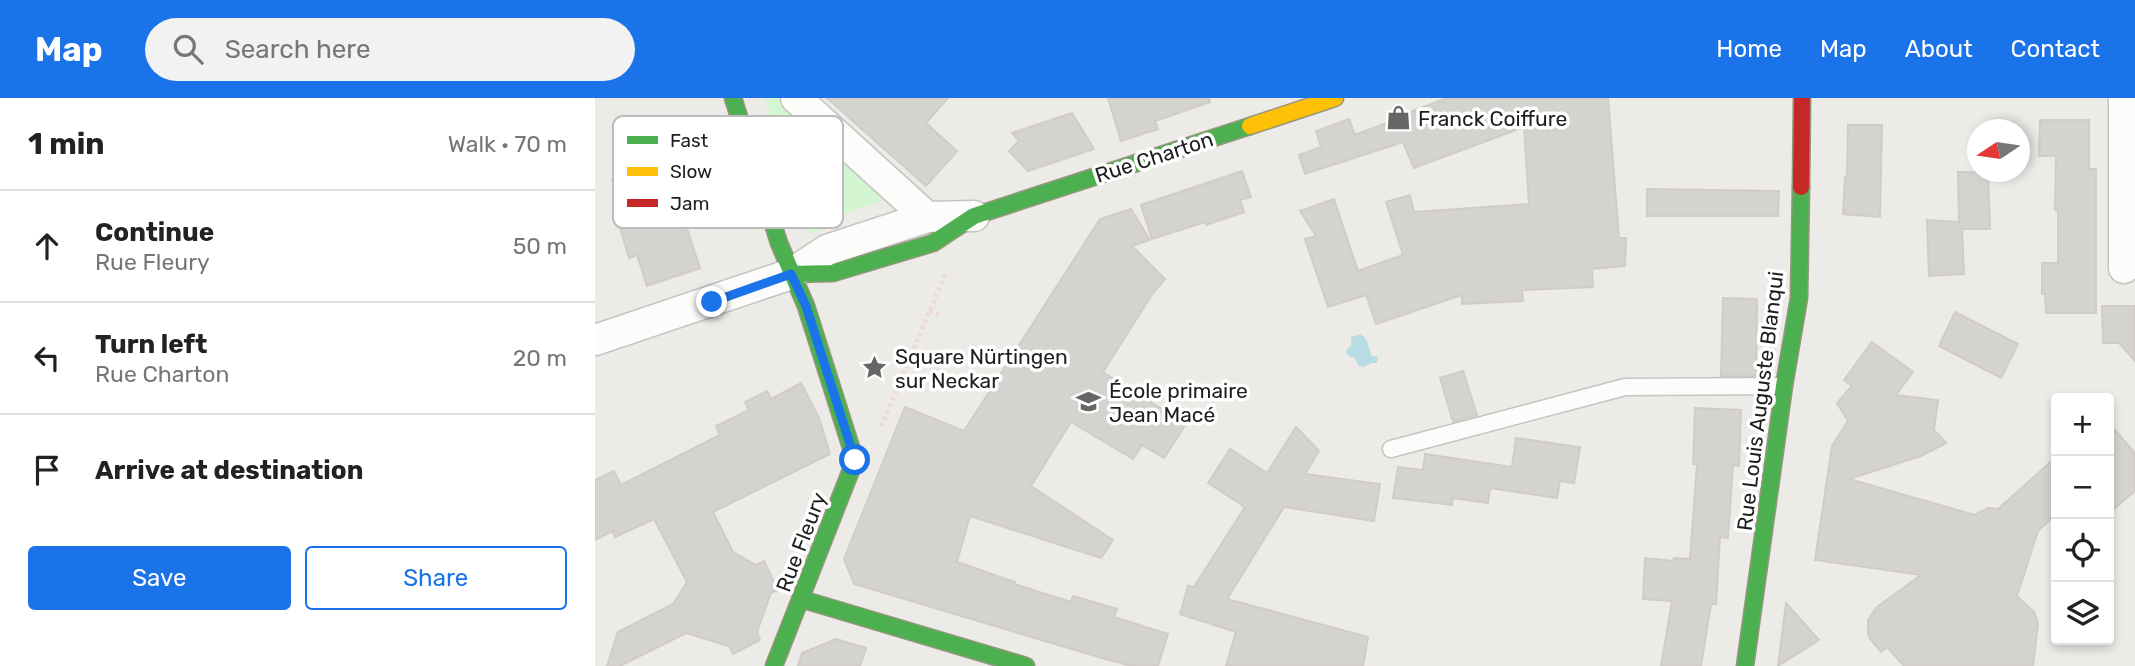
<!DOCTYPE html>
<html lang="en">
<head>
<meta charset="utf-8">
<style>
  :root { --surface:#fff; --page:#f2f2f2; --text:#222; --muted:#767676; --line:#e0e0e0; --accent:#1a73e8 }
  body { margin:0; font-family:Rubik,sans-serif; background:var(--page); color:var(--text) }
  .controls { position:absolute; right:21px; bottom:21px; display:grid; overflow:hidden; border-radius:7px; box-shadow:0 4px 10px #0003 }
  .controls button { width:63px; height:63px; display:grid; place-items:center; padding:0; border:0; border-bottom:2px solid var(--line); background:var(--surface); color:var(--text); font:35px sans-serif }
  .compass { position:absolute; left:1372px; top:21px; width:63px; height:63px; border-radius:50%; background:var(--surface); box-shadow:0 4px 10px #0003; rotate:257deg }
  .stop { position:absolute; width:21px; height:21px; margin:-16px; border:5px solid #1a73e8; border-radius:50%; background:#fff }
  .stop.end { background:#1a73e8; border-color:#fff; box-shadow:0 2px 7px #0008 }
  .list { margin:0; padding:0; list-style:none }
  h2 { display:flex; justify-content:space-between; align-items:center; height:91px; margin:0; padding:0 28px; font-size:30px }
  h2 small { font-size:23px; font-weight:400; color:var(--muted) }
  .list li { display:grid; grid-template-columns:46px 1fr auto; gap:21px; align-items:center; box-sizing:border-box; height:112px; padding:0 28px; border-top:2px solid var(--line) }
  .list b { display:block; font-size:26px; white-space:nowrap }
  .list p { margin:0; font-size:23px; white-space:nowrap; color:var(--muted) }
  .list em { font-size:23px; font-style:normal; color:var(--muted) }
  .actions { display:flex; gap:14px; padding:21px 28px }
  .actions a { flex:1; padding:16px 0; border:2px solid var(--accent); border-radius:7px; text-align:center; font-size:24px; color:var(--accent) }
  .actions .main { background:var(--accent); color:#fff }
  .icon { flex:none; width:38px; height:38px; fill:none; stroke:currentColor; stroke-width:2; stroke-linecap:round; stroke-linejoin:round }
  .map { position:relative; flex:none; width:1540px; height:568px; overflow:hidden }
  header { display:flex; align-items:center; gap:42px; box-sizing:border-box; height:98px; padding:0 35px; background:var(--accent); color:#fff }
  header strong { font-size:33px }
  nav { display:flex; gap:38px; margin-inline-start:auto; font-size:24px }
  .search { width:490px; height:63px; background:var(--page); display:flex; align-items:center; gap:18px; box-sizing:border-box; padding:0 24px; border-radius:38px; color:var(--muted); font-size:26px }
  main { display:flex }
  aside { flex:1; background:var(--surface) }
  .map>svg:first-child { display:block }
  .park { fill:#d3f5d2 }
  .water { fill:#b8dce3 }
  .building { fill:#d5d3cf; stroke:#d0ccc8; stroke-width:2 }
  .lines { fill:none; stroke-linecap:round; stroke-linejoin:round }
  .lane-casing { stroke:#c5c4c3; stroke-width:19 }
  .street-casing { stroke:#c5c4c3; stroke-width:33 }
  .fast-casing { stroke:#97977e; stroke-width:19 }
  .slow-casing { stroke:#97977e; stroke-width:19 }
  .jam-casing { stroke:#97977e; stroke-width:19 }
  .path { stroke:#ebdad9; stroke-width:4.5; stroke-dasharray:3.5 3.5; stroke-linecap:butt }
  .lane { stroke:#fcfcfb; stroke-width:16 }
  .street { stroke:#fcfcfb; stroke-width:30 }
  .fast { stroke:#4caf50; stroke-width:16 }
  .slow { stroke:#ffc107; stroke-width:16 }
  .jam { stroke:#c62828; stroke-width:16 }
  .route { stroke:#1a73e8; stroke-width:9 }
  .labels { text-anchor:middle; dominant-baseline:central; stroke-width:7; stroke-linejoin:round; paint-order:stroke }
  .poi-label { font-size:21px; fill:#1e1e1e; stroke:#fff; text-anchor:start }
  .street-label { font-size:21px; fill:#1e1e1e; stroke:#fff }
  .key { fill:#fff; stroke:#bcbcbc; stroke-width:2 }
  .key-label { font-size:19px; fill:#1e1e1e }
</style>
</head>
<body>
<header>
<strong>Map</strong>
<div class="search"><svg class="icon" aria-label="search" viewBox="0 0 24 24"><circle cx="10" cy="10" r="6"/><path d="M15 15l6 6"/></svg>Search here</div>
<nav><a>Home</a><a>Map</a><a>About</a><a>Contact</a></nav>
</header>
<main>
<aside>
<h2>1 min<small>Walk · 70 m</small></h2>
<ul class="list">
<li><svg class="icon" aria-label="ahead" viewBox="0 0 24 24"><path d="M12 20V5M6 11l6-6 6 6"/></svg><div><b>Continue</b><p>Rue Fleury</p></div><em>50 m</em></li>
<li><svg class="icon" aria-label="left" viewBox="0 0 24 24"><path d="M17 20v-9H6M10 6l-5 5 5 5"/></svg><div><b>Turn left</b><p>Rue Charton</p></div><em>20 m</em></li>
<li><svg class="icon" aria-label="arrive" viewBox="0 0 24 24"><path d="M6 21V4h12l-3 4 3 4H6"/></svg><div><b>Arrive at destination</b></div></li>
</ul>
<div class="actions"><a class="main">Save</a><a>Share</a></div>
</aside>
<div class="map">
<svg width="1540" height="568" viewBox="0 0 1540 568">
  <rect width="100%" height="100%" fill="#edebe7"/>
  <path class="park" d="M170,0H186L298,100L228,122L230,131L213,136Z"/>
  <path class="water" d="M766,236L771,241L777,258L783,259L782,265H777L769,269L764,268L759,259H755L751,255L752,251L756,248V239Z"/>
  <path class="building" d="M232,0H353L331,25L362,53L331,88Z
    M513,0H614L615,4L560,23L563,31L526,43Z
    M852,0H1013L1024,140H1031L1030,168L997,171L998,189L927,192L928,203L867,206V197L781,226L771,197L733,209L710,141L721,138L705,113L739,101L763,173L808,157L791,104L815,97L819,114L934,106L929,29L819,70L808,44L710,76L704,57L726,49L721,33L754,21L760,37L800,22L799,20Z
    M477,15L499,51L433,73L414,53L424,43L417,35Z
    M1445,22H1494V71H1501V215H1451L1450,196H1447V165H1463V112H1460L1461,58H1444Z
    M1253,27H1287L1285,119L1248,116L1250,79H1252Z
    M51,34L61,66L70,64L105,170L52,188L42,157L34,160L20,113L27,111L17,81L34,76L24,43Z
    M647,73L656,99L645,102L649,114L611,127L610,124L557,141L546,107Z
    M1363,74H1393L1395,131H1367L1369,176L1334,178L1332,122L1364,124Z
    M1052,91L1184,93L1183,118H1052Z
    M536,111L555,142L537,148L570,181L558,195L508,274L591,326L569,360L547,347L538,361L476,324L436,388L518,442L506,460L375,418L362,464L420,484L419,486L476,504L478,498L522,511L519,519L573,536L563,568H536L507,560L259,486L249,461L310,309L369,333L505,121Z
    M1128,200L1162,201L1161,278H1126Z
    M1507,208H1540V263L1524,245H1508Z
    M1360,214L1423,246L1406,280L1344,248Z
    M1277,244L1318,274L1301,297L1343,302L1339,332L1351,345L1326,358L1254,381L1380,417L1393,410L1403,411L1461,359V416L1443,433L1422,498L1439,514L1443,525L1438,568H1309L1292,549L1286,554L1276,542L1273,536V522L1282,509L1326,477L1220,462L1237,348L1253,323L1242,305L1257,288L1249,282Z
    M868,273L882,317L858,324L845,280Z
    M206,285L224,320L235,356L118,414L138,454L161,467L169,463L183,492L176,495L162,534L165,542L138,556L134,548L91,535L25,568H12L23,534L78,506L92,484L59,421L20,439L18,433L0,442V382L19,373L26,387L125,337L121,328L154,312L150,304L172,293L176,301Z
    M1100,310L1146,312L1144,368L1138,367L1133,440L1125,439L1121,506H1116L1106,568H1066L1077,503L1048,501L1050,460L1078,463L1079,460L1095,461L1102,366H1098Z
    M1514,325L1540,355V393L1514,415Z
    M701,329L724,353L710,376L785,386L779,423L689,409L632,501L773,539L768,568H631L641,534L585,516L593,488L599,489L650,409L613,385L635,351L672,375Z
    M921,340L985,349L979,385L965,383L962,400L895,390L893,405L858,400L857,407L798,400L803,369L828,372L830,356L917,369Z
    M1191,505L1224,542L1183,568Z
    M241,541L271,550L265,568H203L207,555Z"/>
  <g class="lines">
    <defs>
      <path id="lane" d="M796,351L1030,289L1189,288"/>
      <path id="street" d="M201,0L332,119
        M1529,0V170
        M0,242L196,176L232,152L332,119L379,118"/>
      <path id="fast" d="M138,0L184,145L211,208L260,362L179,568
        M196,176L238,175L338,145L379,118L655,28
        M206,501L431,568
        M1150,568L1189,288L1204,200L1206,89"/>
      <path id="slow" d="M655,28L740,0"/>
      <path id="jam" d="M1206,89L1207,0"/>
    </defs>
    <use href="#lane" class="lane-casing"/>
    <use href="#street" class="street-casing"/>
    <use href="#fast" class="fast-casing"/>
    <use href="#slow" class="slow-casing"/>
    <use href="#jam" class="jam-casing"/>
    <path class="path" d="M334,214L347,218
      M286,328L351,175"/>
    <use href="#lane" class="lane"/>
    <use href="#street" class="street"/>
    <use href="#fast" class="fast"/>
    <use href="#slow" class="slow"/>
    <use href="#jam" class="jam"/>
  </g>
  <g class="lines">
    <path class="route" d="M117,204L196,176L211,208L260,362"/>
  </g>
  <defs>
    <symbol id="shop-bare" viewBox="-9 -9 18 18"><path d="M-5-2.5h2.3a2.7 3.5 0 0 1 5.4 0H5L5.5 6h-11ZM-1.5-2.5h3a1.5 2.3 0 0 0-3 0Z" fill="#666664" stroke="#fff" stroke-width="2.5" paint-order="stroke"/></symbol>
    <symbol id="sight-bare" viewBox="-9 -9 18 18"><path d="M0-6L1.8-2.2L6-1.7L2.9 1.2L3.7 5.4L0 3.3L-3.7 5.4L-2.9 1.2L-6-1.7L-1.8-2.2Z" fill="#666664" stroke="#fff" stroke-width="2.5" paint-order="stroke"/></symbol>
    <symbol id="school-bare" viewBox="-9 -9 18 18"><path d="M0-5L7-2L0 1L-7-2ZM-4 1L0 2.5L4 1V4Q0 6-4 4Z" fill="#666664" stroke="#fff" stroke-width="2.5" paint-order="stroke"/></symbol>
  </defs>
  <g fill-rule="evenodd">
    <use href="#shop-bare" x="786" y="2" width="35" height="35"/>
    <use href="#sight-bare" x="262" y="252" width="35" height="35"/>
    <use href="#school-bare" x="476" y="286" width="35" height="35"/>
  </g>
  <g class="labels">
    <g class="poi-label">
      <text x="823" y="20">Franck Coiffure</text>
      <text x="300" y="258">Square Nürtingen<tspan x="300" dy="24">sur Neckar</tspan></text>
      <text x="514" y="292">École primaire<tspan x="514" dy="24">Jean Macé</tspan></text>
    </g>
    <g class="street-label">
      <text transform="translate(559 59) rotate(-18)">Rue Charton</text>
      <text transform="translate(1165 303) rotate(-83)">Rue Louis Auguste Blanqui</text>
      <text transform="translate(206 444) rotate(-69)">Rue Fleury</text>
    </g>
  </g>
  <rect x="18" y="18" width="230" height="112" rx="10" class="key"/>
  <rect x="32" y="38" width="31" height="8" fill="#4caf50"/>
  <rect x="32" y="69" width="31" height="9" fill="#ffc107"/>
  <rect x="32" y="101" width="31" height="8" fill="#c62828"/>
  <g class="key-label">
    <text x="75" y="49">Fast</text>
    <text x="75" y="80">Slow</text>
    <text x="75" y="112">Jam</text>
  </g>
</svg>
<div class="controls">
<button>+</button>
<button>−</button>
<button><svg class="icon" aria-label="locate" viewBox="0 0 24 24"><circle cx="12" cy="12" r="6"/><path d="M12 2v4M12 18v4M2 12h4M18 12h4"/></svg></button>
<button><svg class="icon" aria-label="layers" viewBox="0 0 24 24"><path d="M12 4l9 5-9 5-9-5zM3 14l9 5 9-5"/></svg></button>
</div>
<svg class="compass" viewBox="-18 -18 36 36"><path d="M0-13l5 13h-10z" fill="#e53935"/><path d="M0 13l5-13h-10z" fill="#767676"/></svg>
<div class="stop" style="left:260px;top:362px"></div>
<div class="stop end" style="left:117px;top:204px"></div>
</div>
</main>
</body>
</html>
